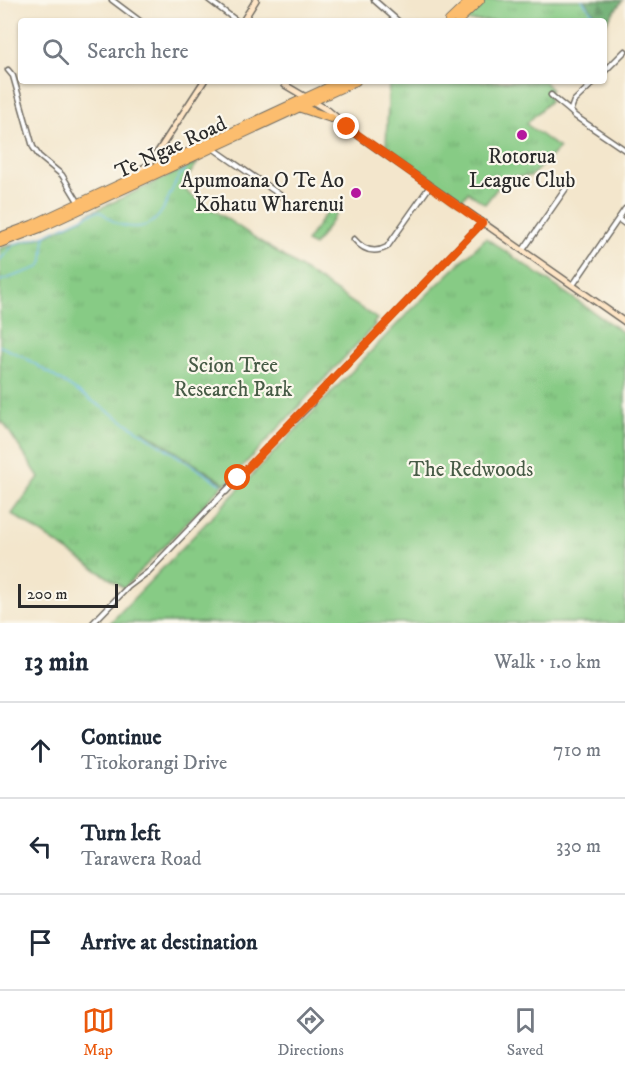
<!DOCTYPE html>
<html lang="en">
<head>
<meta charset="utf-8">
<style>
  :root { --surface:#fff; --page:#f2f2f3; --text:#1f2937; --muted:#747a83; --line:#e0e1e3; --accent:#ea580c }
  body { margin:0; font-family:"IM FELL DW Pica",serif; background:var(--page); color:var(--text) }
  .scale { position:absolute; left:18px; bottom:15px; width:100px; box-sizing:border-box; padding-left:6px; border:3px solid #2b2b2b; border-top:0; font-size:16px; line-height:21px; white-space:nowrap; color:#2b2b2b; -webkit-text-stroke:4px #fbf7ec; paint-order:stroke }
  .stop { position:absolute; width:18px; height:18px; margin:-14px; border:4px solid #ea580c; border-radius:50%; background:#fff }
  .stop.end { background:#ea580c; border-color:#fff; box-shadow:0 2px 6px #0008 }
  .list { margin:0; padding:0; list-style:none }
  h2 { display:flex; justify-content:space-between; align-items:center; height:78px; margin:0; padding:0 24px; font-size:26px }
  h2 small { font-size:20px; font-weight:400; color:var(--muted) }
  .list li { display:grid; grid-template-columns:39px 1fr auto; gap:18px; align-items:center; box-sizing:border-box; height:96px; padding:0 24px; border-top:2px solid var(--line) }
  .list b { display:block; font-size:22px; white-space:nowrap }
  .list p { margin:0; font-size:20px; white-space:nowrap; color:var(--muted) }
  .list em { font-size:20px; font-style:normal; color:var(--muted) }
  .icon { flex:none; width:33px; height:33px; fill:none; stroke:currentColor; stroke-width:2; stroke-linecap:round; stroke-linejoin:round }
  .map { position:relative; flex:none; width:625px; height:623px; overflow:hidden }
  .search { position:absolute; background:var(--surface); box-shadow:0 2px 4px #0004; left:18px; right:18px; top:18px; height:66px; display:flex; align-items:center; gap:15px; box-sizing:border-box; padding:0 21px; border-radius:6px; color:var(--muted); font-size:22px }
  .sheet { height:366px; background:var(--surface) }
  nav { display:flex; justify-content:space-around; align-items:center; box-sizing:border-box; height:84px; border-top:2px solid var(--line); background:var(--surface); font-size:16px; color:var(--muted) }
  nav a { display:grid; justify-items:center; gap:3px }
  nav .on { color:var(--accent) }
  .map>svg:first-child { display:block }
  .forest { fill:url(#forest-firs); stroke:#4c6d4e; stroke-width:1.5 }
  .park { fill:url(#park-tufts); stroke:#597b58; stroke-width:1.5 }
  .garden { fill:url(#garden-dots); stroke:#597b58; stroke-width:1.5 }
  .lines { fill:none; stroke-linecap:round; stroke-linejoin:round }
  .stream { stroke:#6fbbe8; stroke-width:1.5 }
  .street-casing { stroke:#716c63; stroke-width:7 }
  .secondary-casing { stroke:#716c63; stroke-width:8 }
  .highway-casing { stroke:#716c63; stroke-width:10 }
  .street { stroke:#fff; stroke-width:4 }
  .secondary { stroke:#fee5c5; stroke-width:5 }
  .highway { stroke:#fcbd6e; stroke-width:8 }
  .route { stroke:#ea580c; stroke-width:8 }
  .poi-dot { fill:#b5179e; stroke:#fbf7ec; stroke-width:2 }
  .labels { text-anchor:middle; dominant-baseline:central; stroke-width:4.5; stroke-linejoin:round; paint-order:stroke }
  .street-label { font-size:21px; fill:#2b2b2b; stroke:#fbf7ec }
  .poi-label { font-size:21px; fill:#2b2b2b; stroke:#fbf7ec }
  .park-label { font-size:21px; fill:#475b46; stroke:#fbf7ec }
</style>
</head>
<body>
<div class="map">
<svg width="625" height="623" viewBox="0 0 625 623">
  <defs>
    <pattern id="forest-firs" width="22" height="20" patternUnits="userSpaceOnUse" patternTransform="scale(1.5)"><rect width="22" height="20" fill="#6daf72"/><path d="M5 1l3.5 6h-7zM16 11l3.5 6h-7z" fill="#5a8f5e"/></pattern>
    <pattern id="park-tufts" width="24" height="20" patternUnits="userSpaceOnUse" patternTransform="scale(1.5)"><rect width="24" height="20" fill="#87cb85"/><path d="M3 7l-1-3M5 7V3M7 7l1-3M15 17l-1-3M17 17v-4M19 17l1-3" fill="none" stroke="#75ae73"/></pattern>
    <pattern id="garden-dots" width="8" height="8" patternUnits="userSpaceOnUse" patternTransform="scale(1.5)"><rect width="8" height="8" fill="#87cb85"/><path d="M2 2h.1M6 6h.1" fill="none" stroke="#75ae73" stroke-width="1.8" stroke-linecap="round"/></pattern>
  </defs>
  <rect width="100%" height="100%" fill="#fbf7ec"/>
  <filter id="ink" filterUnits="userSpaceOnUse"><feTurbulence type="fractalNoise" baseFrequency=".0167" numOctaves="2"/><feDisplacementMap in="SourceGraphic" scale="12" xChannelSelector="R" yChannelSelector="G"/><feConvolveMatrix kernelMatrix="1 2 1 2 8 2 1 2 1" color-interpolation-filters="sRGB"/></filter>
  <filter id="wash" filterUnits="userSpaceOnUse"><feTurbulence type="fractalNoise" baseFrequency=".008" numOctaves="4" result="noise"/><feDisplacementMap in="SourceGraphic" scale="24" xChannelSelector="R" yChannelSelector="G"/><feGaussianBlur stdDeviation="1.35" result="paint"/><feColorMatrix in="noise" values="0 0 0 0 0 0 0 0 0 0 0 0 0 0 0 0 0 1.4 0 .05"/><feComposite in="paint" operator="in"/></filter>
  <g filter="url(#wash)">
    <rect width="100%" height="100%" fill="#f3e6cc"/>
    <path class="forest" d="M584,0H623L604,25V21H600Z"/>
    <path class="park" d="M487,0H584L600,21H465Z
      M389,81H544L551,89L548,93L550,101L526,124L559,148L531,176L506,177L485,204L468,192L460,202L386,148Z
      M198,162L183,184L188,193L377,319L373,324L375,325L226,484L142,430L224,484L124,588L12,514L39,477L3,422L0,423V248L46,236L85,217L87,214C124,198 161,179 198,162Z
      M486,238L625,334V623H110L405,316Z"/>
    <path class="garden" d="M331,206L339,210L314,246L306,242Z"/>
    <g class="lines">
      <path class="stream" d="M582,0L599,21
        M0,260L14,244L45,235L97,211C107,213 111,223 121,225C169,237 163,191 185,169
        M0,281L40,267L43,261L45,236
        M0,346L24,357L221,484"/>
    </g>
  </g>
  <g filter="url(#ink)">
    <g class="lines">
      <defs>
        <path id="street" d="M112,0L140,21
          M209,0L237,21
          M374,0L398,21
          M8,70L13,76L33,147L39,156L62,175L79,203
          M604,72L625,51
          M551,95C559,103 568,108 575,116L625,150
          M571,109L574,101L595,81
          M214,149L283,197
          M618,219L625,224
          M354,239C363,250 374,254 387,247L430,186
          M523,250L569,184
          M573,285L625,209
          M296,419L312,403
          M226,492L237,480
          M213,504L482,223
          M93,623L128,587L148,572L214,503"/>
        <path id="secondary" d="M243,21L256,0
          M285,85L329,111L359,136L625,322
          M128,177L150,164L204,81"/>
        <path id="highway" d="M449,21L471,0
          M458,21L480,0
          M301,108L331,118
          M0,237L32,225L342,81
          M0,243L40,228L356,81"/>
      </defs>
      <use href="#street" class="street-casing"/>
      <use href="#secondary" class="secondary-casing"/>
      <use href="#highway" class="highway-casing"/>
      <use href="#street" class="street"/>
      <use href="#secondary" class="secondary"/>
      <use href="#highway" class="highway"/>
    </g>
  </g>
  <g class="lines" filter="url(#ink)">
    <path class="route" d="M238,478L482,223L347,127"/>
  </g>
  <g class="poi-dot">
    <circle cx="522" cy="135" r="6"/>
    <circle cx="356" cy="193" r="6"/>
  </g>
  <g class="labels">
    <g class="street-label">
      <text transform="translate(171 148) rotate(-25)">Te Ngae Road</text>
    </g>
    <g class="poi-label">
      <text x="522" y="157">Rotorua<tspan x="522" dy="24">League Club</tspan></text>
      <text x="344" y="181" text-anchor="end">Apumoana O Te Ao<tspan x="344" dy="24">Kōhatu Wharenui</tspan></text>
    </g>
    <g class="park-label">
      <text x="233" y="366">Scion Tree<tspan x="233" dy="24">Research Park</tspan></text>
      <text x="471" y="470">The Redwoods</text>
    </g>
  </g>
</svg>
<div class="scale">200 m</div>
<div class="stop" style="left:238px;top:478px"></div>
<div class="stop end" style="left:347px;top:127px"></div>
<div class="search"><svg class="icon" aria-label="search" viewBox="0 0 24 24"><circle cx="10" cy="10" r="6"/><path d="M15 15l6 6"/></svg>Search here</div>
</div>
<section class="sheet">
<h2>13 min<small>Walk · 1.0 km</small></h2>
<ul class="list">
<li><svg class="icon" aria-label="ahead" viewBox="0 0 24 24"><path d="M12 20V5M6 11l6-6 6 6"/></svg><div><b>Continue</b><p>Tītokorangi Drive</p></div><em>710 m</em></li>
<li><svg class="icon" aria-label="left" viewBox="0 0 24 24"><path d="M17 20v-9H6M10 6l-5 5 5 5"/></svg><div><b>Turn left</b><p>Tarawera Road</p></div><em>330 m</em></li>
<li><svg class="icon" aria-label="arrive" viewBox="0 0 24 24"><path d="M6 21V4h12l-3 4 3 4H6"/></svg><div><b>Arrive at destination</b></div></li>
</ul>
</section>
<nav>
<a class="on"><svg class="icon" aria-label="map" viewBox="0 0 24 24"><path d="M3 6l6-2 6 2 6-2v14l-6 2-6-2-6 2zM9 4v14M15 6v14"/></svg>Map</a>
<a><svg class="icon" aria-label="directions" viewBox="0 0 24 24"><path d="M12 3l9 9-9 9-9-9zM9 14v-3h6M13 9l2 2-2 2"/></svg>Directions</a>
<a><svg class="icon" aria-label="saved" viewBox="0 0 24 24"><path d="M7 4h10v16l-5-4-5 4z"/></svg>Saved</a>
</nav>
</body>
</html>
